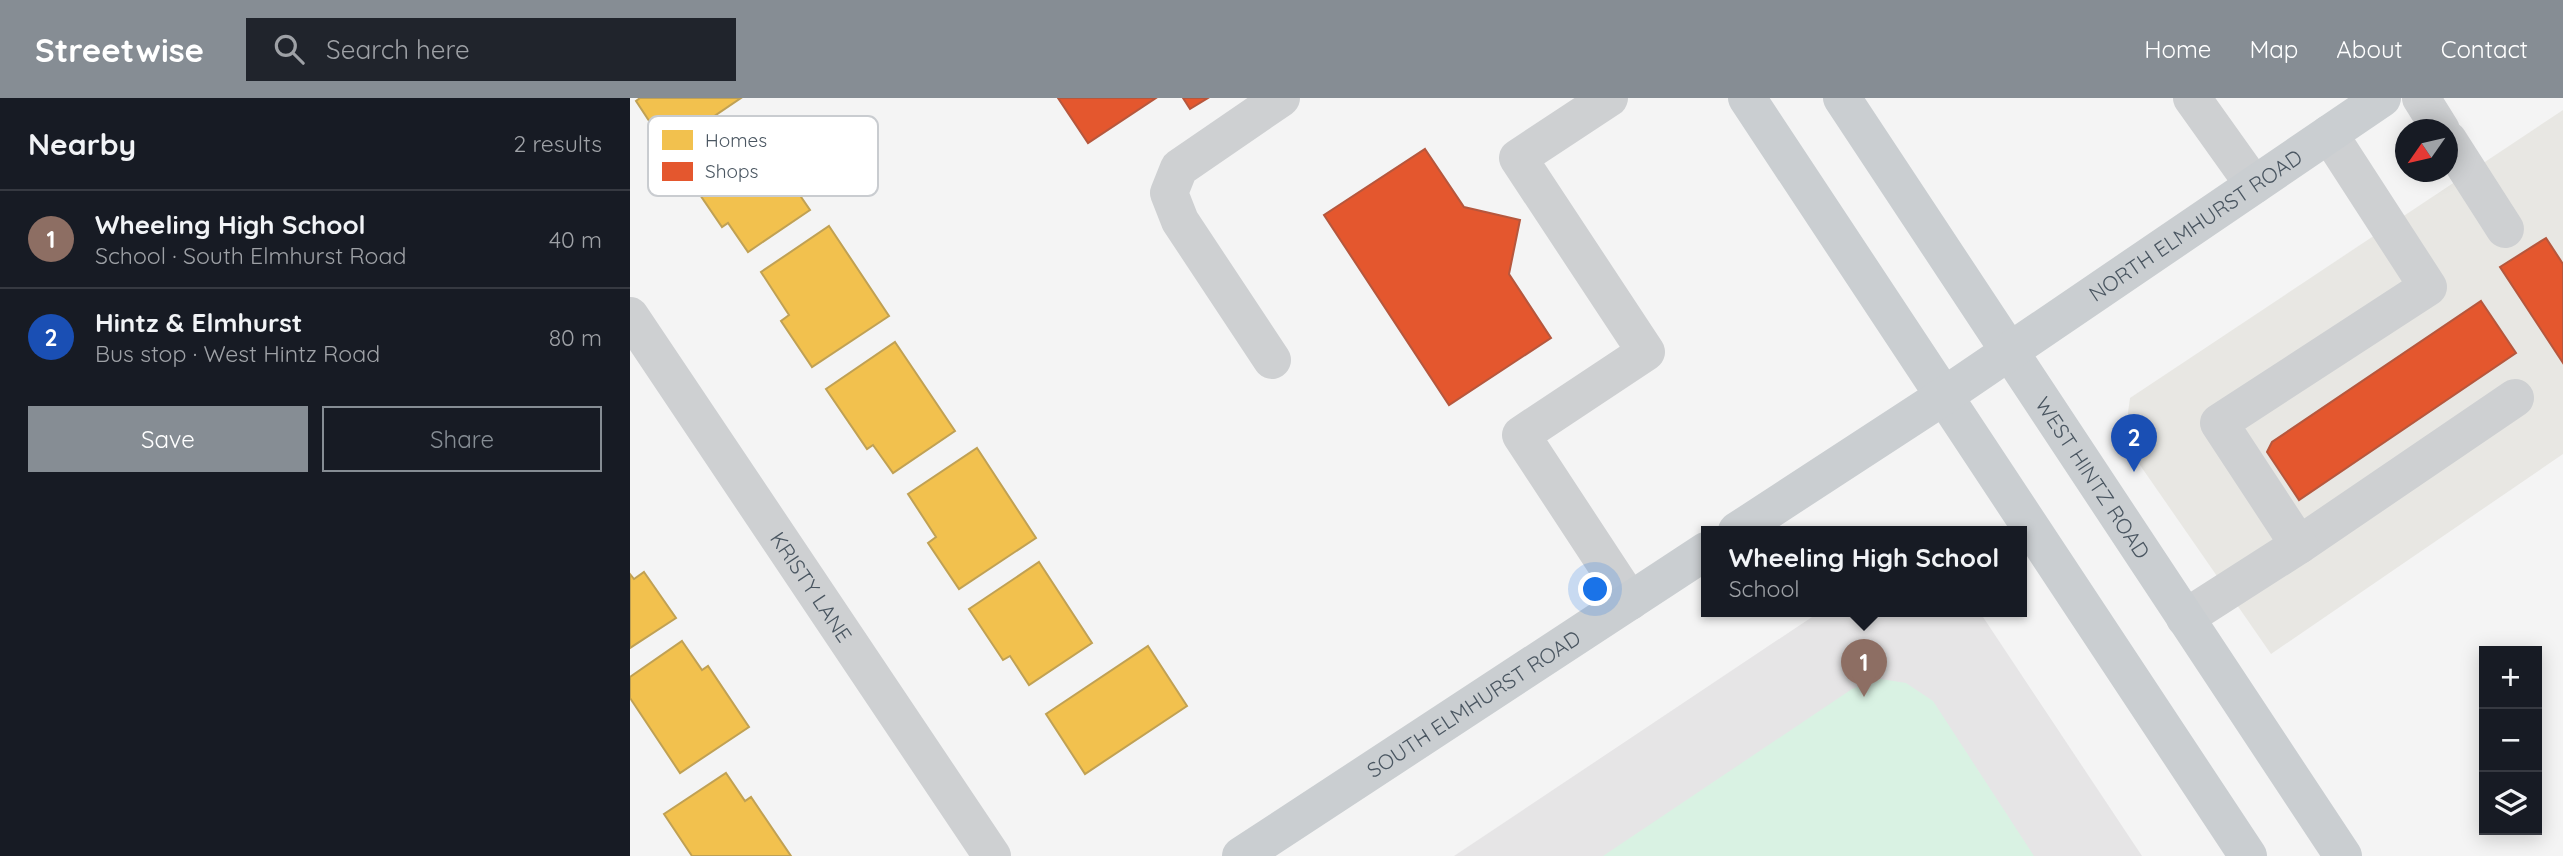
<!DOCTYPE html>
<html lang="en">
<head>
<meta charset="utf-8">
<style>
  :root { --surface:#171b24; --page:#20242c; --text:#f1f3f6; --muted:#9ea1a6; --line:#363941; --accent:#868d94 }
  body { margin:0; font-family:Quicksand,sans-serif; background:var(--page); color:var(--text) }
  .controls { position:absolute; right:21px; bottom:21px; display:grid; overflow:hidden; border-radius:0px; box-shadow:0 4px 18px #0003 }
  .controls button { width:63px; height:63px; display:grid; place-items:center; padding:0; border:0; border-bottom:2px solid var(--line); background:var(--surface); color:var(--text); font:35px sans-serif }
  .compass { position:absolute; left:1765px; top:21px; width:63px; height:63px; border-radius:50%; background:var(--surface); box-shadow:0 4px 18px #0003; rotate:236deg }
  .you { position:absolute; left:966px; top:492px; width:24px; height:24px; margin:-18px; border:5px solid #fff; border-radius:50%; background:#1a73e8; box-shadow:0 0 0 10px #1a73e833 }
  .badge { display:grid; place-items:center; width:46px; height:46px; border-radius:50%; background:var(--accent); color:#fff; font-size:23px; font-weight:700 }
  .pin { position:absolute; translate:-50% -58px; filter:drop-shadow(0 2px 4px #0008) }
  .pin::after { content:''; position:absolute; top:37px; width:24px; height:21px; background:inherit; clip-path:polygon(0 0,100% 0,50% 100%) }
  .popup { position:absolute; left:1071px; top:428px; width:326px; height:91px; box-sizing:border-box; display:grid; place-content:center; border-radius:0px; background:var(--surface); filter:drop-shadow(0 2px 5px #0005); font-size:23px; white-space:nowrap; color:var(--muted) }
  .popup b { font-size:26px; color:var(--text) }
  .popup::after { content:''; position:absolute; left:50%; top:100%; margin-left:-14px; border:14px solid transparent; border-top-color:var(--surface) }
  .list { margin:0; padding:0; list-style:none }
  h2 { display:flex; justify-content:space-between; align-items:center; height:91px; margin:0; padding:0 28px; font-size:30px }
  h2 small { font-size:23px; font-weight:400; color:var(--muted) }
  .list li { display:grid; grid-template-columns:46px 1fr auto; gap:21px; align-items:center; box-sizing:border-box; height:98px; padding:0 28px; border-top:2px solid var(--line) }
  .list b { display:block; font-size:26px; white-space:nowrap }
  .list p { margin:0; font-size:23px; white-space:nowrap; color:var(--muted) }
  .list em { font-size:23px; font-style:normal; color:var(--muted) }
  .actions { display:flex; gap:14px; padding:21px 28px }
  .actions a { flex:1; padding:16px 0; border:2px solid var(--accent); border-radius:0px; text-align:center; font-size:24px; color:var(--accent) }
  .actions .main { background:var(--accent); color:#fff }
  .icon { flex:none; width:38px; height:38px; fill:none; stroke:currentColor; stroke-width:2; stroke-linecap:round; stroke-linejoin:round }
  .map { position:relative; flex:none; width:1933px; height:758px; overflow:hidden }
  header { display:flex; align-items:center; gap:42px; box-sizing:border-box; height:98px; padding:0 35px; background:var(--accent); color:#fff }
  header strong { font-size:33px }
  nav { display:flex; gap:38px; margin-inline-start:auto; font-size:24px }
  .search { width:490px; height:63px; background:var(--page); display:flex; align-items:center; gap:18px; box-sizing:border-box; padding:0 24px; border-radius:0px; color:var(--muted); font-size:26px }
  main { display:flex }
  aside { flex:1; background:var(--surface) }
  .map>svg:first-child { display:block }
  .commercial { fill:#e8e7e3 }
  .education { fill:#e6e5e6 }
  .garden { fill:#d9f2e3 }
  .homes { fill:#f2c14e; stroke:#c0a154; stroke-width:2 }
  .shops { fill:#e4572e; stroke:#b6573d; stroke-width:2 }
  .lines { fill:none; stroke-linecap:round; stroke-linejoin:round }
  .minor { stroke:#ced0d2; stroke-width:38 }
  .major { stroke:#caced1; stroke-width:38 }
  .labels { text-anchor:middle; dominant-baseline:central; stroke-width:7; stroke-linejoin:round; paint-order:stroke }
  .street-label { font-size:21px; fill:#4a5661; stroke:#fff }
  .key { fill:#fff; stroke:#c9ccd0; stroke-width:2 }
  .key-label { font-size:19px; fill:#4a5661 }
</style>
</head>
<body>
<header>
<strong>Streetwise</strong>
<div class="search"><svg class="icon" aria-label="search" viewBox="0 0 24 24"><circle cx="10" cy="10" r="6"/><path d="M15 15l6 6"/></svg>Search here</div>
<nav><a>Home</a><a>Map</a><a>About</a><a>Contact</a></nav>
</header>
<main>
<aside>
<h2>Nearby<small>2 results</small></h2>
<ul class="list">
<li><span class="badge" style="background:#8d6e63">1</span><div><b>Wheeling High School</b><p>School · South Elmhurst Road</p></div><em>40 m</em></li>
<li><span class="badge" style="background:#1a4fb4">2</span><div><b>Hintz &amp; Elmhurst</b><p>Bus stop · West Hintz Road</p></div><em>80 m</em></li>
</ul>
<div class="actions"><a class="main">Save</a><a>Share</a></div>
</aside>
<div class="map">
<svg width="1933" height="758" viewBox="0 0 1933 758">
  <rect width="100%" height="100%" fill="#f4f4f4"/>
  <path class="commercial" d="M1933,12V356L1641,556L1494,344L1500,300Z"/>
  <path class="education" d="M1191,513H1349L1512,758H824Z"/>
  <path class="garden" d="M1251,581L1276,585L1303,603L1404,758H973L1222,591Z"/>
  <path class="homes" d="M10,0H111L37,50L6,3Z
    M119,23L180,112L118,154L98,125L92,129L51,69Z
    M199,128L259,218L182,269L151,223L159,217L131,174Z
    M265,244L325,333L263,375L243,347L237,351L196,291Z
    M347,350L406,440L329,491L298,445L306,439L278,396Z
    M409,464L462,545L399,587L380,558L373,562L339,511Z
    M14,474L46,520L0,550V476L4,481Z
    M52,543L72,572L78,568L119,629L50,675L0,600V579Z
    M518,548L557,608L455,676L416,616Z
    M96,675L115,703L121,699L161,758H62L34,716Z"/>
  <path class="shops" d="M428,0H526L458,45Z
    M553,0H578L560,11Z
    M795,51L834,109L890,122L879,176L921,240L819,307L694,117Z
    M1916,140L1933,166V265L1870,169Z
    M1851,203L1886,255L1669,402L1637,354L1642,344Z"/>
  <g class="lines">
    <g class="minor">
      <path d="M979,0L888,60L1016,254L891,337L1000,503"/>
      <path d="M1562,0L1624,87"/>
      <path d="M1791,0L1811,32"/>
      <path d="M1818,42L1875,131"/>
      <path id="s1" d="M0,218L362,758"/>
      <path d="M642,262L550,123L539,95L549,70L651,0"/>
      <path d="M1669,447L1885,300"/>
      <path d="M1555,520L1669,447L1589,325L1798,189L1699,36"/>
    </g>
    <g class="major">
      <path d="M1117,0L1618,758"/>
      <path id="s2" d="M1212,0L1713,758"/>
      <path id="s3" d="M1107,433L1314,298L1752,0"/>
      <path id="s4" d="M611,758L1076,453"/>
    </g>
  </g>
  <g class="labels">
    <g class="street-label">
      <text stroke="none"><textPath href="#s3" startOffset="551">NORTH ELMHURST ROAD</textPath></text>
      <text stroke="none"><textPath href="#s2" startOffset="455">WEST HINTZ ROAD</textPath></text>
      <text stroke="none"><textPath href="#s1" startOffset="326">KRISTY LANE</textPath></text>
      <text stroke="none"><textPath href="#s4" startOffset="278">SOUTH ELMHURST ROAD</textPath></text>
    </g>
  </g>
  <rect x="18" y="18" width="230" height="80" rx="10" class="key"/>
  <rect x="32" y="32" width="31" height="20" fill="#f2c14e"/>
  <rect x="32" y="64" width="31" height="19" fill="#e4572e"/>
  <g class="key-label">
    <text x="75" y="49">Homes</text>
    <text x="75" y="80">Shops</text>
  </g>
</svg>
<div class="controls">
<button>+</button>
<button>−</button>
<button><svg class="icon" aria-label="layers" viewBox="0 0 24 24"><path d="M12 4l9 5-9 5-9-5zM3 14l9 5 9-5"/></svg></button>
</div>
<svg class="compass" viewBox="-18 -18 36 36"><path d="M0-13l5 13h-10z" fill="#e53935"/><path d="M0 13l5-13h-10z" fill="#9ea1a6"/></svg>
<div class="you"></div>
<div class="pin badge" style="left:1234px;top:599px;background:#8d6e63">1</div>
<div class="popup"><b>Wheeling High School</b>School</div>
<div class="pin badge" style="left:1504px;top:374px;background:#1a4fb4">2</div>
</div>
</main>
</body>
</html>
